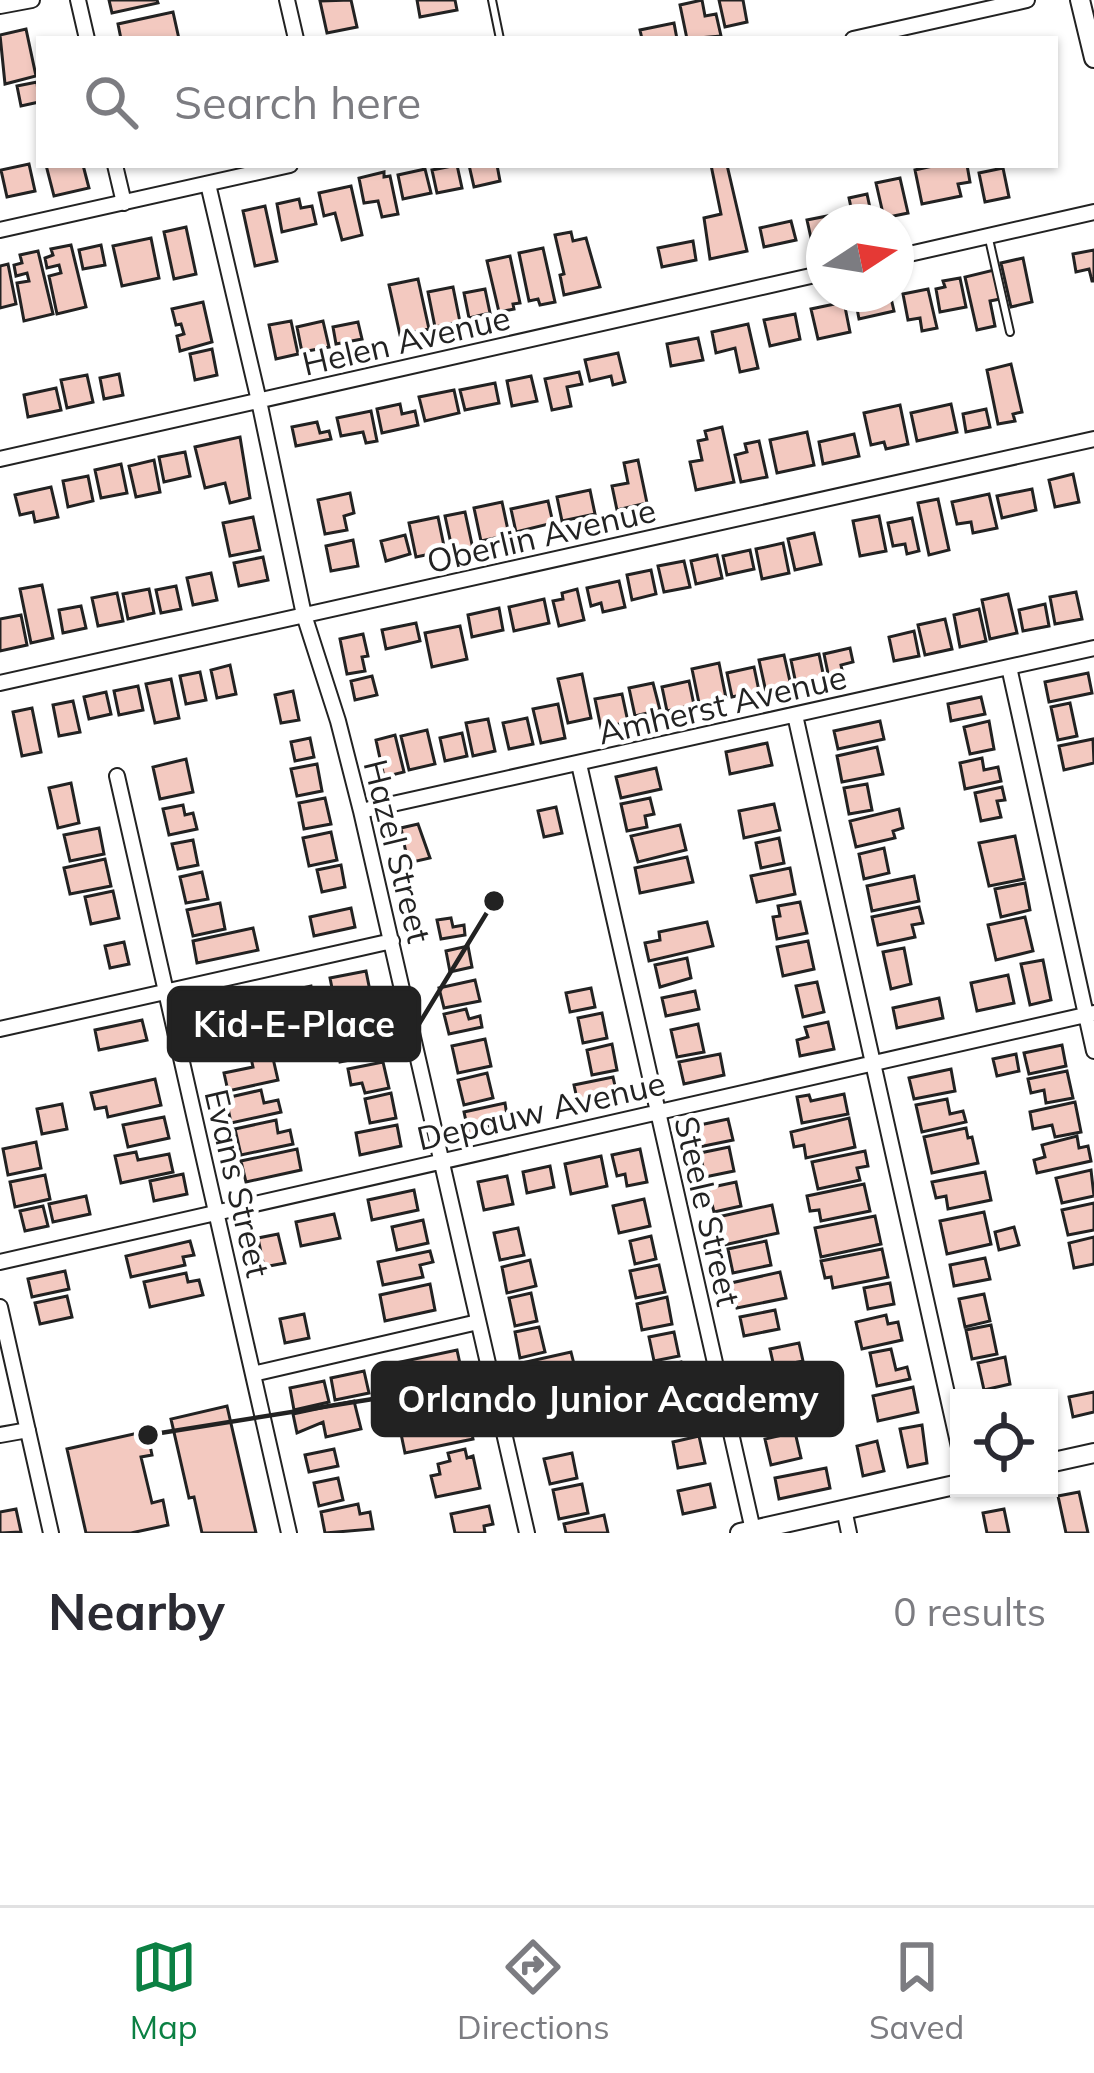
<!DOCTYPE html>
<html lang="en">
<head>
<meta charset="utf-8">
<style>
  :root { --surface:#fff; --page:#f7f7f7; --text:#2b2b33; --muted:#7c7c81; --line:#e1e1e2; --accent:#0b8043 }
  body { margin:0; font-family:Mulish,sans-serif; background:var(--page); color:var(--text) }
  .controls { position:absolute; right:36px; bottom:36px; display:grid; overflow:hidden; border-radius:0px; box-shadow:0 3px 9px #0004 }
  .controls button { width:108px; height:108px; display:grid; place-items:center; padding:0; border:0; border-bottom:3px solid var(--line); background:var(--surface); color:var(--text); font:60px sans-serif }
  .compass { position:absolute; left:806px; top:204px; width:108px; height:108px; border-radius:50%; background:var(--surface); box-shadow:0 3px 9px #0004; rotate:78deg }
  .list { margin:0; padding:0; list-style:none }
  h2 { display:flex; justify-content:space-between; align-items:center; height:156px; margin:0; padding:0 48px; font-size:51px }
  h2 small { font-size:39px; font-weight:400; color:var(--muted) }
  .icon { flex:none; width:66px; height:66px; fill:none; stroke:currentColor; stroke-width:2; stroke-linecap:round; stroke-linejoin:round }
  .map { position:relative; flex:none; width:1094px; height:1533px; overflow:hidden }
  .search { position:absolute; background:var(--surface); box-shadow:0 3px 9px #0004; left:36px; right:36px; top:36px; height:132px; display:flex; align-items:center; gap:30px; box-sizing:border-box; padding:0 42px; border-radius:0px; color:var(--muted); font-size:45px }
  .sheet { height:372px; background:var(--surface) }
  nav { display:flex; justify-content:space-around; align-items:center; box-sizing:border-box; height:168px; border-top:3px solid var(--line); background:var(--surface); font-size:33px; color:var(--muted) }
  nav a { display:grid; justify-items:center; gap:6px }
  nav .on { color:var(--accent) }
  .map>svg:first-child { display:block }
  .building { fill:#f3c9c0; stroke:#222; stroke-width:3 }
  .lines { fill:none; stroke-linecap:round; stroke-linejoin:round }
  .lane-casing { stroke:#222; stroke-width:10 }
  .street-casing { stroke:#222; stroke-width:18 }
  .secondary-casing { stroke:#222; stroke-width:22 }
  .lane { stroke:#fff; stroke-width:6 }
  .street { stroke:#fff; stroke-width:14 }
  .secondary { stroke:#fff; stroke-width:18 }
  .labels { text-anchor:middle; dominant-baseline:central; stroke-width:9; stroke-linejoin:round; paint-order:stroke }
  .street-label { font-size:33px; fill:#222; stroke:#fff }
  .leader { fill:none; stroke:#222; stroke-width:4.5 }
  .callout-dot { fill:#222; stroke:#fff; stroke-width:4.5 }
  .callout { fill:#222; stroke:#222; stroke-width:4.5 }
  .callout-label { font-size:36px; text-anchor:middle; font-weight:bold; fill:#fff }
</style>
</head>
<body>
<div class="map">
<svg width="1094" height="1533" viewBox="0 0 1094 1533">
  <rect width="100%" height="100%" fill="#fff"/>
  <path class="building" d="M109,0H157L158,3L112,13Z
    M351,0L357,27L327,33L320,1Z
    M417,0H455L457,10L420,17Z
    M702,0L705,16L716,14L721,36L687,39L680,5Z
    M719,0H743L747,22L725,27Z
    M173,12L179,39H121L118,24Z
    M674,23L677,39H642L640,30Z
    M26,29L36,76L5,84L0,35Z
    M37,82L39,102L21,106L17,86Z
    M29,164L35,191L7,197L1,170Z
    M46,165H83L89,188L54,196Z
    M457,165L462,188L437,193L432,170Z
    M469,165H497L500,181L474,187Z
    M711,165H727L747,251L710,259L704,218L721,214Z
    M937,165H967L970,182L958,184L961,196L922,204L915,170Z
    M1003,168L1009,197L985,202L979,173Z
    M425,169L431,193L403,199L398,175Z
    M384,172V177L390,176L398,214L382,217L378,201L364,203L359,178Z
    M900,178L908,213L884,218L876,183Z
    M351,186L362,235L342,240L335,213L324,216L319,193Z
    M867,194L873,222H854L849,198Z
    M299,199L301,208L312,206L316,224L282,232L277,204Z
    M265,206L277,261L255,266L243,211Z
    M837,214L839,222H824V235L811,238L807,220Z
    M791,221L796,240L764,247L760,228Z
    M186,227L196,274L174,279L164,232Z
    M571,232L573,241L586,238L600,287L564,295L560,275L564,274L555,235Z
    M151,238L159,278L122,286L113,246Z
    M693,241L696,260L662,267L658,248Z
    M71,245L86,307L57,314L49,276L61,273L59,265L47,268L45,258L53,255L51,249Z
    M101,245L105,265L83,269L79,250Z
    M543,248L555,302L540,305L538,299L529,301L519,253Z
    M1094,250V281H1092L1089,269L1076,272L1073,254Z
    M38,251L53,314L24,321L17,283L29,281L27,273L16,276L14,265L22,263L20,255Z
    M510,256L520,303L513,304L514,309L499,312L487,261Z
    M1023,258L1032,302L1011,307L1001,263Z
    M8,264L16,304L0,308V266Z
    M994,270L1000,299L990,301L995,326L977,330L965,277Z
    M960,278L966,307L940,312L936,289L945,287L943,281Z
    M418,279L429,329L400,335L389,285Z
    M453,287L460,322L435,327L428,292Z
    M485,289L490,313L469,318L464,293Z
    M928,289L937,328L922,331L920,318L908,320L903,294Z
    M873,294H890L894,311L859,319L855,298Z
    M203,302L212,342L180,351L177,336L184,334L181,324L176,325L172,309Z
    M844,302L850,332L818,339L811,309Z
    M795,314L800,339L770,346L764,320Z
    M291,321L298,354L276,359L269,325Z
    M323,321L329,347L302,352L297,327Z
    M358,322L362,339L336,344L333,327Z
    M748,324L758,368L740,372L735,348L716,353L712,332Z
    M698,338L703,360L671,366L667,344Z
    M212,349L217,375L195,380L190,354Z
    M618,353L625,382L613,385L611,376L590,381L585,360Z
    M1011,364L1022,412L1013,414L1015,421L998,424L987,370Z
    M579,372L582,384L567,387L571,406L552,410L545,379Z
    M119,374L123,395L104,399L100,378Z
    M87,375L93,402L67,408L61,380Z
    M531,376L537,401L512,406L507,381Z
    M495,383L499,403L465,410L460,390Z
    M56,388L61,410L28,417L24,395Z
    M454,390L459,413L425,421L419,397Z
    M400,404L402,414L415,411L418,425L382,433L377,409Z
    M951,404L957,432L917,441L911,413Z
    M900,405L908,444L886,449L884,442L871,445L864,413Z
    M986,409L990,427L966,432L963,414Z
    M371,411L377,441L366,443L363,432L341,436L337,418Z
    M317,422L320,433L329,431L331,439L296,446L292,427Z
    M722,427L734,482L696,490L690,462L702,460L698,441L707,439L705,431Z
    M807,432L814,465L777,473L770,440Z
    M854,434L859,456L823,464L819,442Z
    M240,437L250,498L230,503L225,483L205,488L195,447Z
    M759,441L767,477L741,482L735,455L747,452L745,444Z
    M185,452L190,476L164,482L159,457Z
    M154,460L160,492L136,497L129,466Z
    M638,460L647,503L617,510L612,486L628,483L624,463Z
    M121,464L127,493L101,498L95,470Z
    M1073,474L1079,502L1055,507L1049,480Z
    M88,476L93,501L68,507L63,481Z
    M51,487L58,517L35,522L33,512L20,515L15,495Z
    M1032,489L1036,510L1002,518L997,496Z
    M590,490L595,514L562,521L557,497Z
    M350,493L354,513L344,516L347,530L325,534L318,500Z
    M989,494L997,528L973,533L971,522L957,524L952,502Z
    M938,499L949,550L929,555L918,503Z
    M548,501L553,523L516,532L511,509Z
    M502,502L509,535L481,541L474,508Z
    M465,512L473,549L453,553L445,516Z
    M879,516L886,551L860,556L853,521Z
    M253,517L260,550L230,556L223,523Z
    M438,517L445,551L416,557L409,523Z
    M912,518L919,551L907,554L905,544L893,546L888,523Z
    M814,533L821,564L795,570L788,539Z
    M405,535L410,554L386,561L381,541Z
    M353,540L358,566L331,571L326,546Z
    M783,543L789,573L762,579L756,549Z
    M750,550L754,569L727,575L723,556Z
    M717,555L722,578L696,584L691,561Z
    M263,557L268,580L239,586L234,563Z
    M684,561L690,587L664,592L658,566Z
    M651,570L656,594L632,600L627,575Z
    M211,573L217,600L193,605L187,578Z
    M619,581L625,607L603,612L601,603L591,606L587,588Z
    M42,585L53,638L31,643L20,589Z
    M176,586L181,609L161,613L156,590Z
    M149,589L154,613L128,619L123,594Z
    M577,589L584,620L559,626L553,601L563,599L562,593Z
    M1076,592L1082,619L1055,624L1050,597Z
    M117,593L123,621L98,626L92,598Z
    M1008,594L1017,633L990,639L982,600Z
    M544,599L549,623L514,631L509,607Z
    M1045,604L1049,626L1023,631L1019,610Z
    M81,606L86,628L63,633L59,610Z
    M499,608L503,630L472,637L468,615Z
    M979,609L986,641L960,647L954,615Z
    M21,615L27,645L0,651V619Z
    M945,619L952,649L925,655L918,625Z
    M416,623L420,641L386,649L382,630Z
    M460,626L467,659L432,667L425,633Z
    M914,631L919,656L894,661L889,637Z
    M363,634L368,656L362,657L365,671L347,674L340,639Z
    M850,648L853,662L841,665L843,675L829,678L824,654Z
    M819,654L824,678L796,684L791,660Z
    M784,655L791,686L766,692L759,660Z
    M719,663L726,698L699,703L692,669Z
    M230,665L236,694L217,698L211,670Z
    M754,667L759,691L732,697L727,673Z
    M200,672L206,700L186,704L180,676Z
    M1088,673L1092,693L1049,702L1045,682Z
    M582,674L591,718L568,723L558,679Z
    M372,676L377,695L355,700L351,681Z
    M171,679L179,718L155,723L146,684Z
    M689,681L694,705L667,711L662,687Z
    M653,683L660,710L635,716L629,688Z
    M138,686L143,710L119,715L114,691Z
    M293,691L299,720L281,723L275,695Z
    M106,692L111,714L89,719L84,697Z
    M622,694L628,722L601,728L595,699Z
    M981,697L985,714L951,721L948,704Z
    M73,701L80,732L59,736L53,705Z
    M1070,703L1077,736L1058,740L1051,707Z
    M558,704L565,738L541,743L533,709Z
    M32,708L41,752L22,756L13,712Z
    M527,718L533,744L509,749L503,723Z
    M488,719L495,751L473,756L466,723Z
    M880,721L884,739L838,749L834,731Z
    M989,721L994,749L970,754L964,727Z
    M427,730L435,764L409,770L401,736Z
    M462,733L467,756L445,761L440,738Z
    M395,735L404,772L384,777L376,740Z
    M310,738L314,757L295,761L291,742Z
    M1093,739L1094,763L1064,770L1059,746Z
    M767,743L772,765L730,774L726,752Z
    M877,747L883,774L842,782L837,756Z
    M982,758L984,770L998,767L1001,781L965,789L960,763Z
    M186,759L193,792L160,799L153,767Z
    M317,764L322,791L297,796L291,769Z
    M656,768L661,789L621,798L616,777Z
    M71,783L79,823L58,828L49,788Z
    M867,784L872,810L849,814L844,788Z
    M1002,787L1005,800L997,801L1001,817L981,821L975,793Z
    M325,798L331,824L304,829L299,803Z
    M650,798L654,814L645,816L647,827L627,831L621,804Z
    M774,804L780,830L744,838L739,811Z
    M183,805L185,815L193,813L197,829L169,835L163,809Z
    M556,807L562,833L544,837L538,811Z
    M899,809L903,828L893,831L895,838L856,847L850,821Z
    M418,824L430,858L408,863L401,828Z
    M680,825L686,850L638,862L631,836Z
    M99,828L104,854L70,861L64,835Z
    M331,832L337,860L309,866L303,838Z
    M1015,836L1024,879L989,886L979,843Z
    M779,838L784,863L761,868L756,843Z
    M193,840L198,865L178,869L172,844Z
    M884,848L889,873L864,879L859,854Z
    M687,857L693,882L640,893L635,868Z
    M105,859L111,886L70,894L64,868Z
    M341,865L345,887L322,892L317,870Z
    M790,868L795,894L757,902L751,876Z
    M202,872L208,899L186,903L180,877Z
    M914,876L919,901L872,911L867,886Z
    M1025,883L1030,910L1001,917L995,889Z
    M113,891L119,918L91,924L85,897Z
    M800,902L807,933L777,939L773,917L780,916L778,906Z
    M220,903L225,929L193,936L187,910Z
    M919,907L923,923L912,925L915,937L878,945L872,917Z
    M351,908L355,927L314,936L310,917Z
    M1025,917L1033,951L996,960L988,925Z
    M451,918L453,927L464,925L465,935L441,939L437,920Z
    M707,922L713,946L649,961L645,943L660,940L659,932Z
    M253,928L258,950L197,963L193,941Z
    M808,941L814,969L783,976L777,947Z
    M124,942L129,964L110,968L105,946Z
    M468,946L472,967L450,972L446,951Z
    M904,948L911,984L891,989L883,952Z
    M687,958L691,978L660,987L655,965Z
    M1043,960L1051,1000L1030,1005L1021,964Z
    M366,971L370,991L334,998L330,978Z
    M1008,975L1014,1003L977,1011L971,983Z
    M475,980L480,1001L444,1008L439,988Z
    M817,982L824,1012L803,1017L796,986Z
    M311,986L315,1005L293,1009L289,991Z
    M591,988L595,1007L570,1012L566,993Z
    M695,991L699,1009L666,1016L662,998Z
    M939,998L943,1018L897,1028L893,1008Z
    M466,1009L469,1019L480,1016L482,1027L449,1034L444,1014Z
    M602,1013L607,1038L583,1043L578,1018Z
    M142,1020L147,1040L99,1050L95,1030Z
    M828,1022L834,1049L800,1056L797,1040L808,1037L805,1027Z
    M698,1024L704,1052L677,1057L671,1030Z
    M384,1026L386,1036L376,1038L380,1054L340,1062L337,1046L347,1044L345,1034Z
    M485,1039L491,1066L458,1073L452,1046Z
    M612,1044L617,1070L592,1075L587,1050Z
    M1062,1045L1066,1066L1029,1074L1024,1053Z
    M272,1054L278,1080L228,1091L224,1073L253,1067L251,1058Z
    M720,1054L724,1075L684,1084L679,1062Z
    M1016,1054L1019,1071L997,1076L993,1059Z
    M383,1062L389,1088L365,1093L362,1083L351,1085L348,1069Z
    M951,1069L955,1091L914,1099L909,1078Z
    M1067,1071L1073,1098L1046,1103L1044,1090L1031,1093L1028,1079Z
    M487,1073L493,1098L464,1105L458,1080Z
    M613,1077L618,1099L579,1108L574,1085Z
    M155,1079L161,1105L108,1117L106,1107L95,1109L91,1093Z
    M261,1090L264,1103L278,1100L281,1112L231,1123L226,1098Z
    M391,1093L396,1118L370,1123L365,1099Z
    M844,1094L848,1114L802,1123L797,1097L809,1095L811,1101Z
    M947,1099L950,1114L963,1111L966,1122L922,1132L916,1105Z
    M1075,1102L1081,1132L1055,1137L1052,1125L1033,1129L1030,1112Z
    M505,1103L508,1122L479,1128L480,1133L469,1135L464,1112Z
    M62,1104L67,1129L42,1134L37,1109Z
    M164,1117L169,1138L128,1147L123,1125Z
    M849,1118L855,1147L806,1158L804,1145L794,1147L791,1132Z
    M728,1119L733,1140L699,1147L695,1126Z
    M276,1120L278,1133L290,1130L293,1144L241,1155L235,1129Z
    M397,1125L401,1146L360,1155L356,1133Z
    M966,1128L968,1138L972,1137L978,1163L932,1173L924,1137Z
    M1077,1136L1079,1148L1088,1146L1091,1161L1037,1173L1034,1160L1045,1157L1042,1145Z
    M36,1142L41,1168L8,1175L3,1149Z
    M729,1147L734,1171L705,1177L700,1153Z
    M297,1149L301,1170L246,1182L241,1161Z
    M640,1149L647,1182L627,1186L625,1174L617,1176L612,1155Z
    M865,1151L868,1166L857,1168L860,1180L818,1189L812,1162Z
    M136,1152L138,1160L169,1154L173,1172L121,1183L115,1156Z
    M601,1156L607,1186L571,1194L565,1164Z
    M550,1166L554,1187L527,1193L523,1172Z
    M1091,1170L1094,1196L1062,1203L1056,1178Z
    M985,1172L991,1200L948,1209L946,1196L936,1198L932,1182Z
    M183,1174L187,1194L154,1201L150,1181Z
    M45,1175L50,1199L15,1207L10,1182Z
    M507,1176L513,1204L484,1210L478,1182Z
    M736,1182L741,1206L714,1212L708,1188Z
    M864,1184L870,1211L821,1221L819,1210L810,1211L807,1196Z
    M414,1190L418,1210L372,1220L368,1200Z
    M86,1196L90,1214L53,1222L49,1204Z
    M644,1199L650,1226L619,1233L613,1206Z
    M1094,1203V1230L1068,1235L1062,1210Z
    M772,1205L778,1233L724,1245L718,1217Z
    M43,1206L48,1226L25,1231L20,1211Z
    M984,1212L991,1244L947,1254L940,1221Z
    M334,1214L340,1238L301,1246L296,1222Z
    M875,1216L881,1244L821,1257L815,1228Z
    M423,1220L428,1243L397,1250L392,1227Z
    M1014,1227L1019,1245L999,1250L995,1232Z
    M518,1228L524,1255L500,1260L494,1233Z
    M278,1234L285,1263L264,1267L258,1238Z
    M651,1236L656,1259L635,1264L630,1241Z
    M1094,1237V1264L1074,1268L1069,1243Z
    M190,1241L194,1255L183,1257L185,1265L131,1277L126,1256Z
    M766,1241L771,1265L733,1273L728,1249Z
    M882,1249L888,1277L833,1288L831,1277L825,1278L821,1261Z
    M430,1251L433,1262L420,1265L423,1277L383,1285L378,1262Z
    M985,1258L990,1279L954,1286L950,1265Z
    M530,1260L536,1286L507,1293L502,1267Z
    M659,1265L665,1292L636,1298L630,1271Z
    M65,1271L69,1289L32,1297L28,1279Z
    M780,1272L786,1298L737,1308L731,1283Z
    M186,1273L188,1282L199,1280L203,1295L150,1307L144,1282Z
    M890,1283L894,1304L868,1309L864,1288Z
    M430,1284L435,1310L385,1321L380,1295Z
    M531,1293L537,1321L515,1326L509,1298Z
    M984,1294L990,1321L965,1327L959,1299Z
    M67,1296L72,1317L40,1324L35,1303Z
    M667,1297L672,1324L642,1330L637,1304Z
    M775,1310L779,1329L744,1336L740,1317Z
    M304,1314L309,1338L285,1343L280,1319Z
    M886,1315L888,1324L898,1322L902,1340L862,1349L856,1322Z
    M991,1325L997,1354L972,1359L966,1330Z
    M539,1327L545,1352L520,1358L515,1332Z
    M674,1332L679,1356L654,1361L649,1337Z
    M799,1343L803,1361L774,1367L770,1349Z
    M891,1349L896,1370L907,1367L910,1379L877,1386L870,1353Z
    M457,1350L462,1373L387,1389L382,1366Z
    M571,1352L576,1372L526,1383L522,1363Z
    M1005,1357L1010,1384L984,1390L978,1363Z
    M681,1362L686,1388L662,1393L657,1368Z
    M364,1371L369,1393L335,1400L331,1378Z
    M324,1381L329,1402L294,1410L290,1388Z
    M913,1387L918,1412L878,1421L873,1396Z
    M1094,1392V1412L1073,1417L1069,1397Z
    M354,1401L361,1429L326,1437L323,1422L297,1433L293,1414Z
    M227,1406L256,1533H202L194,1497L189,1498L171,1419Z
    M468,1415L473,1439L405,1453L400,1429Z
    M922,1425L927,1463L908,1467L900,1429Z
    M147,1431L152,1455L141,1457L152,1503L163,1500L168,1525L131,1533H86L67,1449Z
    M795,1432L801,1458L771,1465L765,1439Z
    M699,1436L705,1463L678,1468L673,1442Z
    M877,1441L884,1471L863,1476L857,1446Z
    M334,1449L338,1466L309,1472L305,1455Z
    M465,1449L467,1458L473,1456L480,1488L436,1497L431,1476L440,1474L438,1464L450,1461L448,1453Z
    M572,1453L577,1478L550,1484L544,1459Z
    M826,1468L830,1488L779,1499L775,1478Z
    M338,1478L343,1500L319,1506L314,1483Z
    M582,1484L588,1513L559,1519L553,1490Z
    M710,1484L715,1507L683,1514L678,1491Z
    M1079,1492L1088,1533H1066L1058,1496Z
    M358,1504L360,1514L370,1512L373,1529L325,1533L321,1512Z
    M489,1506L493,1524L484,1526L485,1533H455L451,1514Z
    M16,1509L21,1532L0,1533V1512Z
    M1004,1509L1009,1533H987L983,1513Z
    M604,1515L608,1533H566L564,1524Z"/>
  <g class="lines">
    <defs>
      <path id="lane" d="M492,0L500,39
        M989,239L1010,332
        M413,1420L493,1402"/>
      <path id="street" d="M78,0L87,39
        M287,0L296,39
        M0,6L32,0
        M853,39L1027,0
        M115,165L124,203
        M208,184L259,401L304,615L338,721L361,811L527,1533
        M0,230L290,165
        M896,257L1094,212
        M0,459L824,273
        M1009,667L1094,1051
        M0,683L1094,439
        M795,715L959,1447
        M579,764L753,1530
        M117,776L289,1533
        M361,811L1094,648
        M0,1029L392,941
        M0,1262L1094,1013
        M0,1307L51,1533
        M253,1374L478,1322
        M0,1435L28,1430
        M844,1509L849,1533"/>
      <path id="secondary" d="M1080,0L1094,58
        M1049,1463L1094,1453
        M740,1533L959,1484"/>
    </defs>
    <use href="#lane" class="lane-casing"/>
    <use href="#street" class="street-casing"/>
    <use href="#secondary" class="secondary-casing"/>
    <use href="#lane" class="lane"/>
    <use href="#street" class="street"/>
    <use href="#secondary" class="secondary"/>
  </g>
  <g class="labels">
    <g class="street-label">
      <text transform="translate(406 340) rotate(-13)">Helen Avenue</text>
      <text transform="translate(541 535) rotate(-13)">Oberlin Avenue</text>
      <text transform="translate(722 704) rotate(-13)">Amherst Avenue</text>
      <text transform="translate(398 851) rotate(76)">Hazel Street</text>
      <text transform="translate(541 1110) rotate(-13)">Depauw Avenue</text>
      <text transform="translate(238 1183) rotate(77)">Evans Street</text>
      <text transform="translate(708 1211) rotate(77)">Steele Street</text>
    </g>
  </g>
  <path class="leader" d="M494 901L419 1024M148 1435L373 1399"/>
  <g class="callout-dot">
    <circle cx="494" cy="901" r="12"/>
    <circle cx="148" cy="1435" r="12"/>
  </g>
  <g class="callout">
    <rect x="169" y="988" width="250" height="72" rx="12"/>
    <rect x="373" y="1363" width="469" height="72" rx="12"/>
  </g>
  <g class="callout-label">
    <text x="294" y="1037">Kid-E-Place</text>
    <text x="608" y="1412">Orlando Junior Academy</text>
  </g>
</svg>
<div class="controls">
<button><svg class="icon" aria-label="locate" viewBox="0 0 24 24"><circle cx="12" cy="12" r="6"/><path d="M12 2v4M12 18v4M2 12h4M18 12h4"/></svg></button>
</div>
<svg class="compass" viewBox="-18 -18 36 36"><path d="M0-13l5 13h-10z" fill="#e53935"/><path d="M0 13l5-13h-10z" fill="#7c7c81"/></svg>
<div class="search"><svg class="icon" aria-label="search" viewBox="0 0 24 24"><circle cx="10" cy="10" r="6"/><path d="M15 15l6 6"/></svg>Search here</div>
</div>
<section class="sheet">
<h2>Nearby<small>0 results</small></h2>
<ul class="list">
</ul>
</section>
<nav>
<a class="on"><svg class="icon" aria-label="map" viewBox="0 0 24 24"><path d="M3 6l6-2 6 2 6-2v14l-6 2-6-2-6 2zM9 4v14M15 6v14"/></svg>Map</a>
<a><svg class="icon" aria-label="directions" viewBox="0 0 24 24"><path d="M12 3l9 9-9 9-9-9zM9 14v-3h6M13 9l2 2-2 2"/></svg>Directions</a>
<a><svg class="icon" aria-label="saved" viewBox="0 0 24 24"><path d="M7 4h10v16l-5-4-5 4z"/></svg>Saved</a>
</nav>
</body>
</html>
